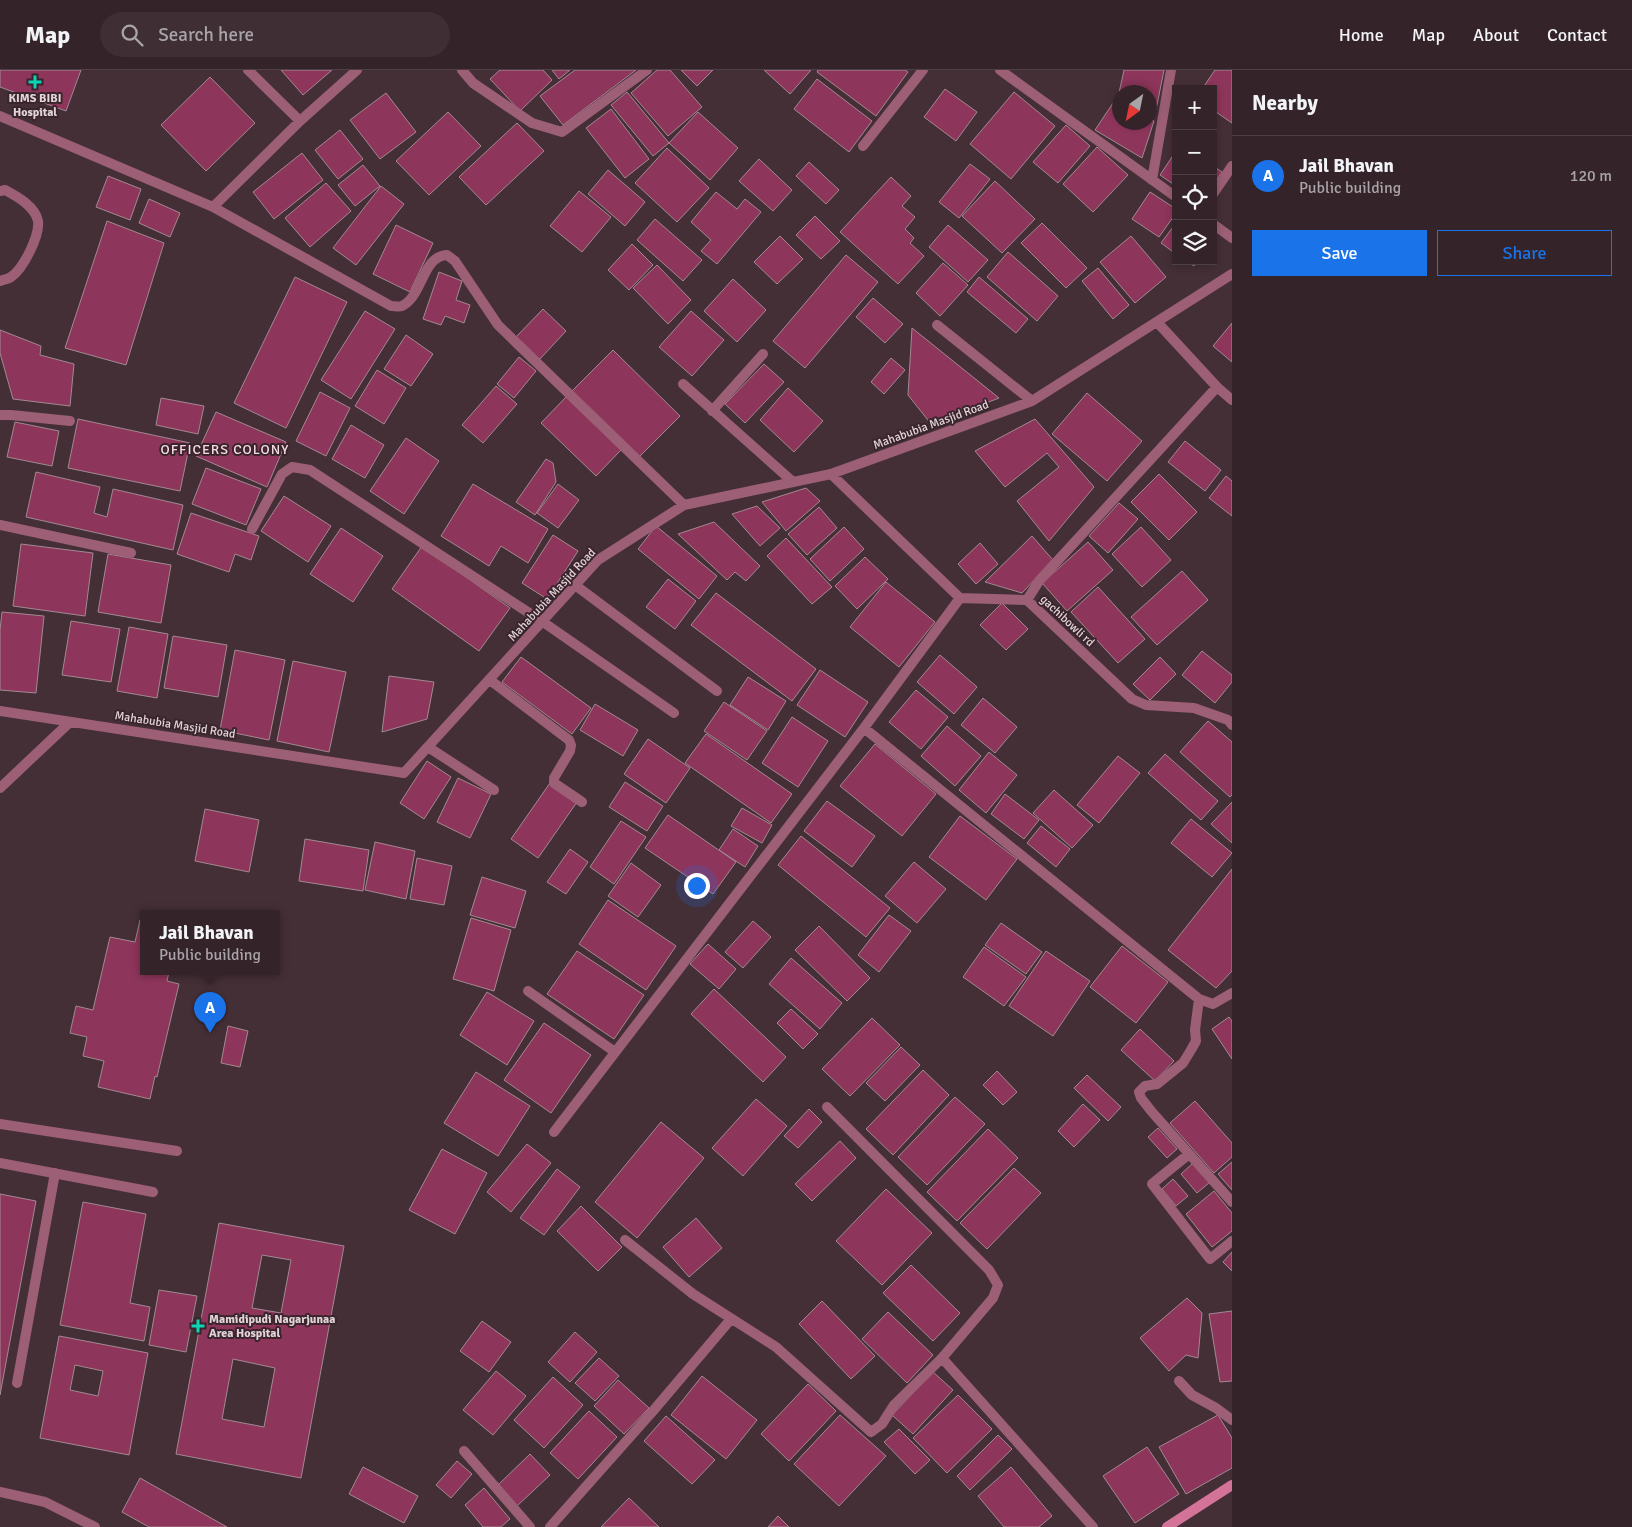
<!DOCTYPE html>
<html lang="en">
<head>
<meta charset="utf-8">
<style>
  :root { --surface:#342329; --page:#3f2f35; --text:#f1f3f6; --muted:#a9a4a8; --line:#4e4046; --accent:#1a73e8 }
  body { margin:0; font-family:Signika,sans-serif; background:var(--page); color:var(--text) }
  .controls { position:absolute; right:15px; top:15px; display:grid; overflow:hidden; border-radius:0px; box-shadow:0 2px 8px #0003 }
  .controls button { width:45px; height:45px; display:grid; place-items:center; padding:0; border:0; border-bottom:1px solid var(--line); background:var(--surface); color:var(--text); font:25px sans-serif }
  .compass { position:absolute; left:1112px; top:15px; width:45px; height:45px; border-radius:50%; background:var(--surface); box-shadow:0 2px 8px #0003; rotate:213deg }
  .you { position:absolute; left:696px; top:815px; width:18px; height:18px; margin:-12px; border:4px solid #fff; border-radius:50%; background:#1a73e8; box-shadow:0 0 0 8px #1a73e833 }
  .badge { display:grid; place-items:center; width:32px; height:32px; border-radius:50%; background:var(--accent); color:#fff; font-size:16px; font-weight:700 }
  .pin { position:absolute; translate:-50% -41px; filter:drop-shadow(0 1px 2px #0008) }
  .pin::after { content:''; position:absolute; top:26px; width:18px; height:15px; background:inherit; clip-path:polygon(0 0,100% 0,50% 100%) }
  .popup { position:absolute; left:140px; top:840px; width:140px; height:65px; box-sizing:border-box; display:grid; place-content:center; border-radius:0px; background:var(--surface); filter:drop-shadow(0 1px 4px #0005); font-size:16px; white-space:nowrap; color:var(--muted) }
  .popup b { font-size:19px; color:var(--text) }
  .popup::after { content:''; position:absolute; left:50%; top:100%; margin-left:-10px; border:10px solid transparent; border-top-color:var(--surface) }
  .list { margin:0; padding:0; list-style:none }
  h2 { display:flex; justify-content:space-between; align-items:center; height:65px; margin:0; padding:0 20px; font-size:21px }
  h2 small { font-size:16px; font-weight:400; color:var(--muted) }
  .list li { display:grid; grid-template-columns:32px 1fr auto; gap:15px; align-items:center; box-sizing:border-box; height:80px; padding:0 20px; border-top:1px solid var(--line) }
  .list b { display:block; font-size:19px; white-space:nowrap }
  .list p { margin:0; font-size:16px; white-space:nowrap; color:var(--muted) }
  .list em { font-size:16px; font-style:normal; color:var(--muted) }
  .actions { display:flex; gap:10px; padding:15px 20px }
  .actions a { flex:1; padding:11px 0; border:1px solid var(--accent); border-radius:0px; text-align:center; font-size:18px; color:var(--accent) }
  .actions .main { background:var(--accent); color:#fff }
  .icon { flex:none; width:28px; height:28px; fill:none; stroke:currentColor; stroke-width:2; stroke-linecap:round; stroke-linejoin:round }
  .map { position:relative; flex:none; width:1232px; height:1457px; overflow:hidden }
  header { display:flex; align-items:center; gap:30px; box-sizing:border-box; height:70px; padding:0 25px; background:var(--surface); border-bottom:1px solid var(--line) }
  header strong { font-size:24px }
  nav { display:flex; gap:28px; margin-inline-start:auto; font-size:18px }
  .search { width:350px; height:45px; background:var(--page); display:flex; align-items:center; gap:12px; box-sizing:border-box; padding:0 18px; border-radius:28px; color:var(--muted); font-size:19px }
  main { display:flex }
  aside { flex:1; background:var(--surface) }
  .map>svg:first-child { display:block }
  .building { fill:#8e355b; stroke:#a28991; fill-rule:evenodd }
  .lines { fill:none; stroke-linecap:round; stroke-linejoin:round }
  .lane { stroke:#9c5f75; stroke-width:10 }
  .street { stroke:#9c5f75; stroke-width:10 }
  .secondary { stroke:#d47398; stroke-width:10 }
  .poi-dot { fill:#0cd5b5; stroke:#3a252d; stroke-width:2 }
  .labels { text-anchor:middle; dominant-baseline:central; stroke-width:4; stroke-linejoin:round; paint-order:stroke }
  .poi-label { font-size:12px; font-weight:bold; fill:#e2d4d8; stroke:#3a252d }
  .street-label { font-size:12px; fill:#e2d4d8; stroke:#3a252d }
  .neighbourhood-label { font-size:14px; letter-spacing:1px; fill:#f6dae3; stroke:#3a252d }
</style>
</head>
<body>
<header>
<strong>Map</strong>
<div class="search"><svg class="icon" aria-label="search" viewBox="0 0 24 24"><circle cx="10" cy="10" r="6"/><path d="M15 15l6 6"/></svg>Search here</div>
<nav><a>Home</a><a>Map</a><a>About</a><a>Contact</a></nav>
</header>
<main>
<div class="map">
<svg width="1232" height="1457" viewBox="0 0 1232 1457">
  <rect width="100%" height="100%" fill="#452f37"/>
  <path class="building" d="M0,0H81L66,41L0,17Z
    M281,0H332L303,25Z
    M500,0H543L552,10L520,41L490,9Z
    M552,0H570L559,9Z
    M575,0H636L563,55L540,26Z
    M657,0H670L702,37L668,66L631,23Z
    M681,0H713L697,16Z
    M764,0H811L790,24Z
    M818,0H905L908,2L876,46L817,2Z
    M1124,0H1164L1156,40L1150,38V22H1120V32H1117Z
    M1215,0H1232V53L1213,40V19H1202Z
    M210,7L255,53L206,101L161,55Z
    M817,9L872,51L849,82L794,39Z
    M945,19L977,42L956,71L924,47Z
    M627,22L669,73L653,86L611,35Z
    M1014,22L1055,56L1011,109L970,74Z
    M386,23L416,62L380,89L350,50Z
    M1113,33L1120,36V52H1150V49L1154,51L1142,88L1095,60Z
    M611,39L649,89L625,108L586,58Z
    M448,42L481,76L429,125L396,91Z
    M698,42L738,78L710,110L669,73Z
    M517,53L544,81L486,135L459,107Z
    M1066,55L1090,76L1058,113L1033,92Z
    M340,60L363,89L338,109L315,80Z
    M1097,77L1128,105L1093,142L1063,114Z
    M667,78L709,118L677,152L635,113Z
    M1176,81V116L1160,105Z
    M302,83L323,110L274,149L253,122Z
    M759,89L792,120L773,141L739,111Z
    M809,92L839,120L826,134L796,106Z
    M970,94L990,109L959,148L939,132Z
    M363,95L380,116L355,136L338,115Z
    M1213,96L1222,102L1213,115Z
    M608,100L645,132L625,156L588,124Z
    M108,106L141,119L130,150L96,137Z
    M891,107L911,126L902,136L915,147L905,159L914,168L910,173L924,186L898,214L840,162Z
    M995,111L1035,149L1002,183L962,146Z
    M326,113L351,141L310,177L285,148Z
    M381,116L404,134L356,195L333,178Z
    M579,121L611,147L582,182L550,156Z
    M716,122L737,139L745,129L761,142L717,194L701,181L711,170L691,152Z
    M1150,122L1176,139V143L1159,167L1132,149Z
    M149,129L180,143L170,167L139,153Z
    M815,146L840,171L821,189L796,165Z
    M655,149L702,190L683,211L637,170Z
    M107,151L164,173L126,295L65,278Z
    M1042,153L1087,198L1066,218L1021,173Z
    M1176,153V184L1161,173Z
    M396,155L433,173L410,222L373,204Z
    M948,155L988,190L968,212L929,177Z
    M780,166L803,189L777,214L754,192Z
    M1131,166L1166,207L1135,233L1100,192Z
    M632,174L653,195L629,220L608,200Z
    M1008,182L1058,226L1037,251L987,207Z
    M846,185L878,212L805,298L773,271Z
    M1186,191H1197L1194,196Z
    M943,193L968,215L940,246L916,223Z
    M657,195L691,230L668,254L633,218Z
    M1098,198L1129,235L1113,249L1082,211Z
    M439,202L462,211L456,230L470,235L464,253L445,246L441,255L423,249Z
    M295,207L347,232L286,358L234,333Z
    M979,207L1028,249L1016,263L967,222Z
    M733,209L766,240L737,272L704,241Z
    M873,228L903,254L885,273L856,247Z
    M543,239L566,261L539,290L516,267Z
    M365,241L395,259L351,329L321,310Z
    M691,241L724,270L692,306L659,277Z
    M1232,253V292L1213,276Z
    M912,258L999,328L931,354L908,325Z
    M0,260L41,276L40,285L74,294L70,336L13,329L0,283Z
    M406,265L433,284L411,316L384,299Z
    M613,280L680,346L637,389L570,323Z
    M519,287L536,301L514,328L497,314Z
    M891,288L905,300L884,324L871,312Z
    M764,294L784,312L745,353L725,334Z
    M377,300L406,318L384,354L355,336Z
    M496,316L517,334L483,373L462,355Z
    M788,318L823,351L794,382L760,350Z
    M320,322L350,338L326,386L296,371Z
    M1087,323L1142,371L1107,411L1052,364Z
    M566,327L621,380L596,406L541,353Z
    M161,328L204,336L198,364L156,355Z
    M216,342L286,372L267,417L196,386Z
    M78,349L190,373L180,421L68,398Z
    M1035,349L1094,417L1049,471L1017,431L1059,397L1047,383L1005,417L975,381Z
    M15,352L59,361L52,396L7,387Z
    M351,355L384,375L365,408L332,389Z
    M406,368L439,391L404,444L370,421Z
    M1185,371L1221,400L1205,421L1168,392Z
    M546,389L553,393L556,412L535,445L516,432Z
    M206,398L261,419L246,455L192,434Z
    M36,402L100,417L94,443L107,447L113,419L183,435L173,480L26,447Z
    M1159,404L1197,442L1169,470L1131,432Z
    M1226,406L1232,411V446L1209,428Z
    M473,414L548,459L528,493L501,476L489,496L441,466Z
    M558,414L579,430L558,458L537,443Z
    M806,418L820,431L786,461L762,432Z
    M284,426L331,456L308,492L261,461Z
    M1119,433L1138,449L1108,483L1089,466Z
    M757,436L780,458L760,476L732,444Z
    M819,437L837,458L807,485L788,464Z
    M191,443L259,466L251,490L235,484L229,502L177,484Z
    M714,452L760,496L746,511L735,502L727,510L678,464Z
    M656,456L717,506L699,529L638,479Z
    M844,457L864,479L830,511L810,489Z
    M1141,457L1171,490L1142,517L1112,484Z
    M341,458L383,486L353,532L310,504Z
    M553,465L578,481L547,529L522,513Z
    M1032,466L1053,490L1022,523L985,512Z
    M786,468L832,517L812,534L767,486Z
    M1088,472L1113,500L1067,541L1042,513Z
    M980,473L998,494L976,514L958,494Z
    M21,474L93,483L85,546L13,536Z
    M422,476L510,538L479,581L392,519Z
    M108,484L171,495L161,553L98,542Z
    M865,487L888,509L857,539L835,516Z
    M1182,501L1208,530L1157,575L1131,547Z
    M668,509L696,531L675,559L646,537Z
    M886,512L935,552L899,597L850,557Z
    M1098,517L1145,569L1118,593L1071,542Z
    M716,523L816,599L792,631L691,555Z
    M1002,533L1028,559L1006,580L980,555Z
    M2,542L44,546L36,623L0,620V560Z
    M71,551L120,559L111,612L62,605Z
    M129,557L168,564L157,628L117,621Z
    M173,566L227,575L218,627L164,618Z
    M235,580L285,590L269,670L220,660Z
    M1202,581L1232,605V612L1215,633L1182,605Z
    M940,585L977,617L954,644L917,612Z
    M521,587L591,638L572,664L502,612Z
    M1160,587L1176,604L1150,630L1133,614Z
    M293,591L346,602L329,682L277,671Z
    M820,600L868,632L845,667L797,635Z
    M389,606L434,612L427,649L382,662Z
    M748,607L786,631L768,660L730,635Z
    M916,620L948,647L921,679L889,652Z
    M983,628L1017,657L995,683L961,655Z
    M724,632L767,661L747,690L704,661Z
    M595,634L638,660L623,686L580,660Z
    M792,647L828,671L798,717L762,693Z
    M1208,651L1232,672V725L1230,727L1180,682Z
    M947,656L981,686L955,716L921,686Z
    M706,664L792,724L771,753L685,693Z
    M648,669L690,698L666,733L624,704Z
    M875,674L936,724L902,766L840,716Z
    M989,682L1017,705L986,743L959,720Z
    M1165,684L1218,731L1201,750L1148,703Z
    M1118,686L1140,703L1099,753L1077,735Z
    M427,691L451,707L424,749L400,733Z
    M458,708L491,724L470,768L437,752Z
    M625,712L663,736L647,761L609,737Z
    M550,713L577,732L538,788L511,769Z
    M1054,720L1093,755L1072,778L1033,743Z
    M1005,724L1039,750L1024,769L991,744Z
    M827,731L875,766L852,797L804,761Z
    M1232,732V773L1211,754Z
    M742,738L772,755L762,773L731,756Z
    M205,739L259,750L249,802L195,791Z
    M668,745L736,792L713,824L645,778Z
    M960,746L1017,789L986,830L929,787Z
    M1191,749L1232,783L1212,807L1171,773Z
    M621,751L646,767L614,814L590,797Z
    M1041,756L1070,779L1056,797L1027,773Z
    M733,759L758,776L745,797L719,780Z
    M801,766L890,838L866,867L778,795Z
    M305,769L369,780L363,821L299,811Z
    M375,772L415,781L406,829L365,820Z
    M570,779L588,792L566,824L547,812Z
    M417,788L452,796L444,835L410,829Z
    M914,792L946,819L917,853L885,826Z
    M631,793L661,815L638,847L608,826Z
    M1232,799V901L1216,918L1168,880Z
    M482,807L526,821L515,858L470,845Z
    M608,830L676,876L646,920L579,874Z
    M889,845L911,861L879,902L858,885Z
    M471,848L511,860L494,921L453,909Z
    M140,850L144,851V902H169L167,911L179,914L157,1007L155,1006L150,1029L98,1017L104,991L83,986L87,967L70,963L76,936L93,940L110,867L135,872Z
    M753,851L771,867L743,898L725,882Z
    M1001,853L1042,882L1026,904L985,875Z
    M819,856L870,908L847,931L795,880Z
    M708,874L736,899L719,919L690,894Z
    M1122,876L1168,912L1136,953L1090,917Z
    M984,877L1026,907L1004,936L963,907Z
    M577,881L644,925L614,969L547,924Z
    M1046,881L1090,911L1053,966L1009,936Z
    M791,888L842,933L820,959L769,914Z
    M714,919L786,987L763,1012L691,944Z
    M487,922L534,951L507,995L460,965Z
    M791,939L818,964L803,979L777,953Z
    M1229,947L1232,951V989L1212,959Z
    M872,948L900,975L850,1026L822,999Z
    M544,953L591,985L551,1043L504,1010Z
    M228,956L248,961L240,997L221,993Z
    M1140,959L1174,991L1155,1011L1121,980Z
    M901,977L920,995L885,1031L866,1013Z
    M923,1000L949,1025L893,1085L866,1059Z
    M997,1001L1017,1022L1003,1035L983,1015Z
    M476,1002L530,1036L498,1086L444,1053Z
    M1087,1005L1121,1037L1108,1051L1074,1018Z
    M955,1027L985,1054L927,1115L898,1087Z
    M756,1029L787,1056L743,1106L712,1078Z
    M1195,1031L1232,1073V1087L1214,1103L1170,1053Z
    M1083,1034L1100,1050L1074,1077L1058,1061Z
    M809,1039L822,1052L798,1078L784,1066Z
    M661,1052L704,1088L637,1168L595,1132Z
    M1158,1058L1177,1079L1167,1088L1148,1067Z
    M988,1059L1018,1088L957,1151L927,1122Z
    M840,1071L856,1088L812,1131L795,1114Z
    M527,1074L551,1093L511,1142L487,1122Z
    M442,1079L487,1103L455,1164L409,1140Z
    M1232,1092V1120L1218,1104Z
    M1193,1093L1210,1112L1197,1123L1181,1104Z
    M1014,1098L1041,1123L987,1179L960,1153Z
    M557,1099L580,1117L544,1165L520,1148Z
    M1173,1109L1188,1126L1176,1136L1162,1119Z
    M886,1119L932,1163L882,1215L836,1171Z
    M1214,1121L1232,1143V1161L1212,1177L1186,1144Z
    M0,1124L36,1131L0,1325Z
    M83,1132L146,1144L130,1233L150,1237L144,1271L60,1255Z
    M581,1136L622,1177L598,1201L557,1161Z
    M696,1148L722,1178L689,1207L663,1177Z
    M219,1153L344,1176L301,1408L176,1384ZM262,1185L291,1190L281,1243L252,1238ZM233,1289L275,1298L264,1357L222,1349Z
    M1232,1182V1201L1223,1192Z
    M911,1195L960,1243L933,1271L883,1223Z
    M159,1220L197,1226L186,1282L149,1275Z
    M1187,1228L1202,1243L1198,1288L1186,1285L1169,1301L1140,1268Z
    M822,1231L875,1286L851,1309L799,1254Z
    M1232,1241V1311L1220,1312L1209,1244Z
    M888,1242L933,1285L907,1313L862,1269Z
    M482,1251L511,1272L489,1302L460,1281Z
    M575,1262L597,1282L570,1312L548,1292Z
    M59,1266L148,1283L129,1385L40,1368ZM75,1295L103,1301L98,1326L70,1320Z
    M599,1288L619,1306L595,1331L575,1313Z
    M496,1301L526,1326L493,1365L463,1340Z
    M933,1302L953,1320L913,1364L892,1345Z
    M702,1306L757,1350L726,1389L671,1345Z
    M553,1307L583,1335L544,1378L514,1350Z
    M618,1310L649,1338L624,1364L594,1336Z
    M808,1314L836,1341L789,1391L761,1364Z
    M958,1325L992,1359L947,1403L913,1368Z
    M589,1341L617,1367L578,1409L550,1383Z
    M840,1345L886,1386L839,1436L794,1394Z
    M1218,1345L1232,1368V1398L1186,1424L1159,1377Z
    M666,1346L715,1390L692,1414L644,1371Z
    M899,1359L930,1390L915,1404L884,1372Z
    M998,1365L1012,1379L970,1420L957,1406Z
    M1147,1377L1179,1424L1135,1453L1103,1406Z
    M530,1384L550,1405L517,1436L497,1416Z
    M457,1391L472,1404L451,1428L436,1415Z
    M363,1397L418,1426L404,1453L349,1424Z
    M1011,1397L1052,1446L1039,1457H1004L978,1426Z
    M140,1408L227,1457H149L122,1442Z
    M484,1418L510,1449L501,1457H483L465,1435Z
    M629,1428L659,1457H601Z
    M778,1446L789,1457H768Z"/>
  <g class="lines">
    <path class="lane" d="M0,121L5,120C16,126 35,136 38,151C40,166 23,199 11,207C8,209 3,210 0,211
      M575,515L717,621
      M0,1054L177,1081
      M0,1093L153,1122
      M17,1313L55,1103
      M0,1422L45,1432L95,1457"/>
    <path class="street" d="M248,0L300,51
      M462,0L473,13L532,53L562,62L647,0
      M1000,0L1176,127
      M0,46L213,137L391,236C395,236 399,237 402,236C423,226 422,186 447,185L455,191L498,255L684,435
      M863,76L923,0
      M1152,110L1171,0
      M1213,124L1232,96
      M213,137L300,51L357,0
      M1213,154L1232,168
      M1157,252L1217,317L1232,330
      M937,255L1032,331
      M683,314L793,412
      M712,341L763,284
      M0,345H11L70,351
      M831,404L960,528L1027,530L1132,629L1146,635L1194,638L1228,650L1232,655
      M0,455L131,483
      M252,459L282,404L292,397L310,400L543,552L674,643
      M1027,530L1039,511L1217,317
      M490,610L569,670L571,675L570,681L554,708V713L582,732
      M0,641L404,703L598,490L684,435L831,404L1032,331L1232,204
      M864,658L1199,929L1213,934L1232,923
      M428,677L494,720
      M0,718L70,652
      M528,921L615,982
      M1199,929L1195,960L1196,971L1191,980L1183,993L1157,1014L1145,1016L1139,1022L1141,1028L1152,1042L1232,1132
      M827,1037L989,1200L998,1215L993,1228L942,1288L1093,1457
      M554,1062L864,658L960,528
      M1189,1084L1152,1114L1210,1189L1232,1171
      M625,1170L693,1224L776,1277L871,1362L882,1354L894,1335L942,1288
      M1179,1311L1192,1325L1216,1338L1232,1350
      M464,1381L530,1457
      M550,1457L653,1341L731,1249"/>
    <path class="secondary" d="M1167,1457L1232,1415"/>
  </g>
  <g class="poi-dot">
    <path d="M32.5 4.5h5v5h5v5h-5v5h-5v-5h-5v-5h5z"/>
    <path d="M195.5 1248.5h5v5h5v5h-5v5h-5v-5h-5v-5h5z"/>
  </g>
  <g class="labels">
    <g class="poi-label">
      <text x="35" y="28">KIMS BIBI<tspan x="35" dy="14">Hospital</tspan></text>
      <text x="209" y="1249" text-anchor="start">Mamidipudi Nagarjunaa<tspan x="209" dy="14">Area Hospital</tspan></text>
    </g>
    <g class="street-label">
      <text transform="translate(931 355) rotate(-20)">Mahabubia Masjid Road</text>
      <text transform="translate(552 525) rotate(-47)">Mahabubia Masjid Road</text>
      <text transform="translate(1067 551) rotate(43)">gachibowli rd</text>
      <text transform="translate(175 655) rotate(9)">Mahabubia Masjid Road</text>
    </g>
    <g class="neighbourhood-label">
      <text x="225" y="379">OFFICERS COLONY</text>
    </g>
  </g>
</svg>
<div class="controls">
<button>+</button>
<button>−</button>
<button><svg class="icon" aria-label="locate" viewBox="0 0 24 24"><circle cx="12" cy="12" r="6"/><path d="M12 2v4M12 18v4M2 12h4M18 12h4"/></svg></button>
<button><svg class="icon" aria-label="layers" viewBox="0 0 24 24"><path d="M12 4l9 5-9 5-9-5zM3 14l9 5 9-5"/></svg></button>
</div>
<svg class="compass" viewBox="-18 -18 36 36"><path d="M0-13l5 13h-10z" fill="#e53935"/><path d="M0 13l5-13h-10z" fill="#a9a4a8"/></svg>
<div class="you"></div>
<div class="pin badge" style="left:210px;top:963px">A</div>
<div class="popup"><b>Jail Bhavan</b>Public building</div>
</div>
<aside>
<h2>Nearby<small></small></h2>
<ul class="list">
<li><span class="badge">A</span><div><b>Jail Bhavan</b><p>Public building</p></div><em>120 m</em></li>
</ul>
<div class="actions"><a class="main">Save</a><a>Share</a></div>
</aside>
</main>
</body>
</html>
